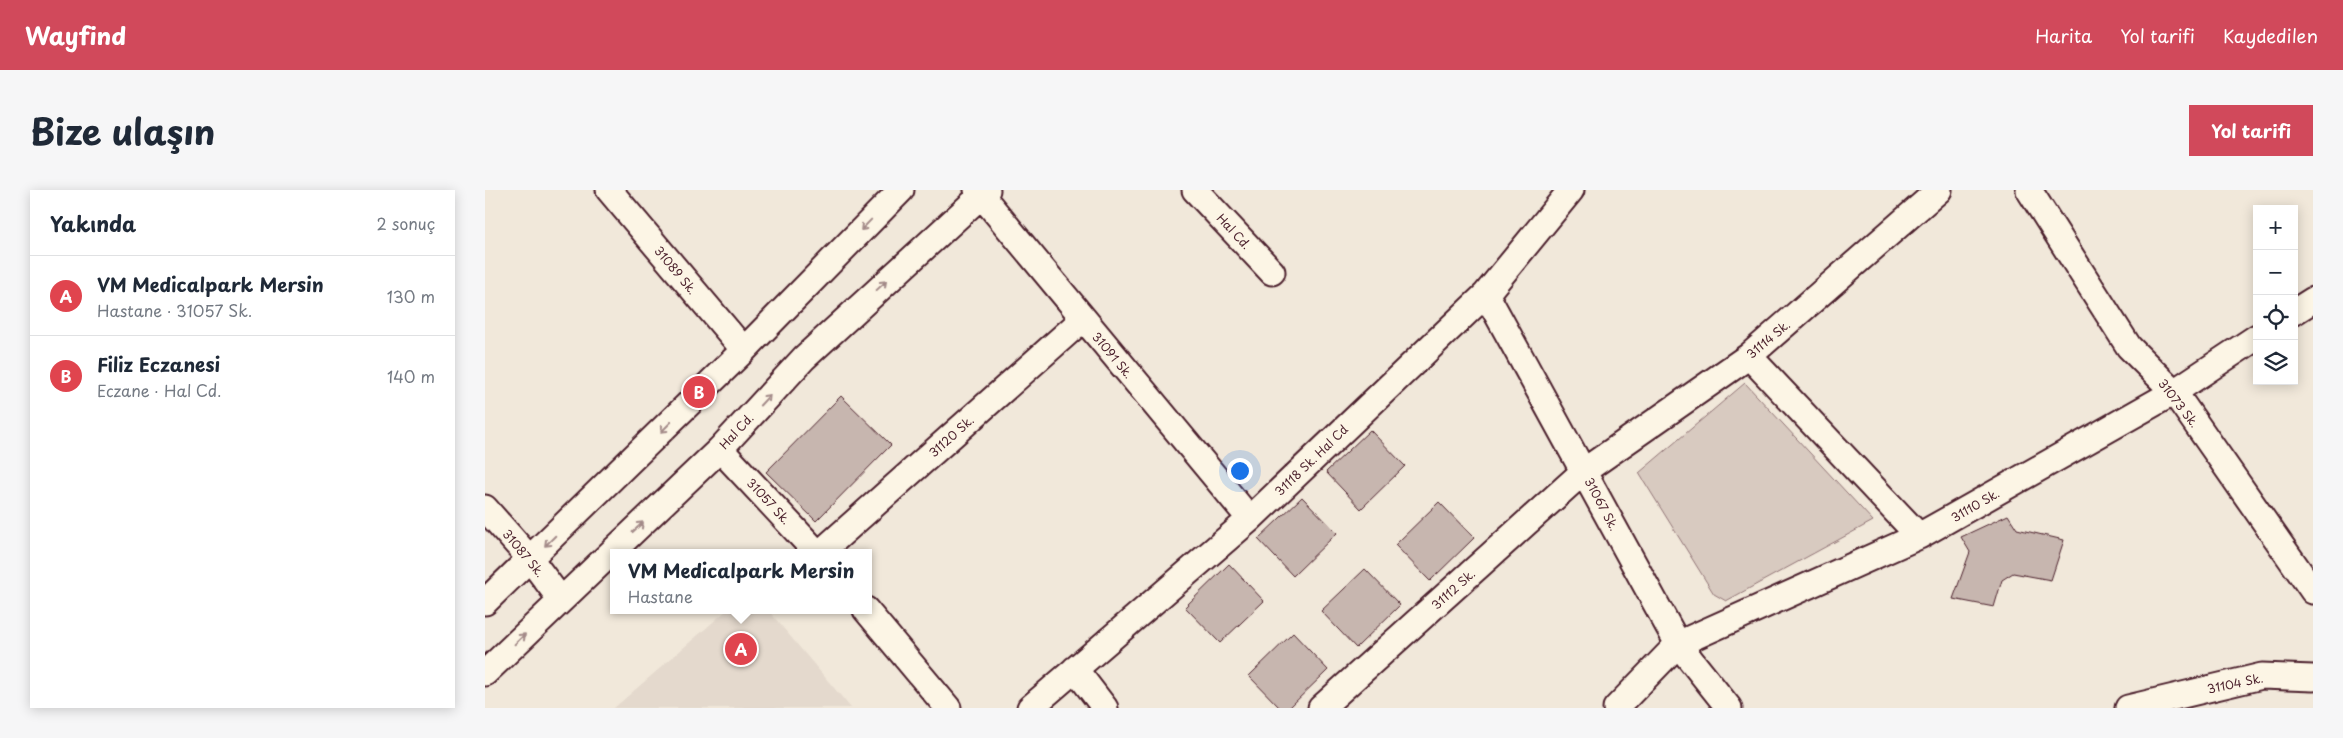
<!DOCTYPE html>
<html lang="tr">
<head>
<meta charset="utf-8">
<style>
  :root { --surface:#fff; --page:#f6f6f7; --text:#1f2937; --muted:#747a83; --line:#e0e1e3; --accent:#d1495b }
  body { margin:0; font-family:"Playpen Sans",sans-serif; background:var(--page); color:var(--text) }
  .controls { position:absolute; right:15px; top:15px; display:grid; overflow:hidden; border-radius:0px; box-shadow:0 2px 12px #0003 }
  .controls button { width:45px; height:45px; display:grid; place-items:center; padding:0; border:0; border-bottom:1px solid var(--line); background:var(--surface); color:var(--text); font:25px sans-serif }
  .you { position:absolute; left:754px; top:280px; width:18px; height:18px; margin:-12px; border:4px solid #fff; border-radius:50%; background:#1a73e8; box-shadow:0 0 0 8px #1a73e833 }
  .badge { display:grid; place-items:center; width:32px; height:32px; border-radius:50%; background:var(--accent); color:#fff; font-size:16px; font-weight:700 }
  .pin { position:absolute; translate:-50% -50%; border:2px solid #fff; box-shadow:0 1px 5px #0006 }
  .popup { position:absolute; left:125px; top:359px; width:262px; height:65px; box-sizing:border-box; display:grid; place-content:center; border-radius:0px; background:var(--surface); filter:drop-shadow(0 1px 4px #0005); font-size:16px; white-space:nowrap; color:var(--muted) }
  .popup b { font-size:19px; color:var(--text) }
  .popup::after { content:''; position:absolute; left:50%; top:100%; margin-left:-10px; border:10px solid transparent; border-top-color:var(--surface) }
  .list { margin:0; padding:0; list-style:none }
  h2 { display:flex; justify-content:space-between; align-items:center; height:65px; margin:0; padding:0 20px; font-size:21px }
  h2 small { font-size:16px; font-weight:400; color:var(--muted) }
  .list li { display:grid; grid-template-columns:32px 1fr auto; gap:15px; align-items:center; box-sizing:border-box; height:80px; padding:0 20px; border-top:1px solid var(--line) }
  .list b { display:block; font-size:19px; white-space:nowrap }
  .list p { margin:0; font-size:16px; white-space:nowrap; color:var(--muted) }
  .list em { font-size:16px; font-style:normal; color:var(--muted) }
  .icon { flex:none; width:28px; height:28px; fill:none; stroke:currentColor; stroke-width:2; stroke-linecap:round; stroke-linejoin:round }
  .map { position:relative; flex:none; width:1828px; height:518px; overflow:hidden; border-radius:0px }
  header { display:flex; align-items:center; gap:30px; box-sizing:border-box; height:70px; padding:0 25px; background:var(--accent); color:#fff }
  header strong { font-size:24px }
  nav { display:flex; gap:28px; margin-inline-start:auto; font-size:18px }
  .intro { display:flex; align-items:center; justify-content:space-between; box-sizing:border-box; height:120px; padding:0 30px }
  h1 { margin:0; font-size:35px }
  .button { padding:12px 22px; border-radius:0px; background:var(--accent); color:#fff; font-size:18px; font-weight:700 }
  main { display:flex; gap:30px; padding:0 30px }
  aside { flex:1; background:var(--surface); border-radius:0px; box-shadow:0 2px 12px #0003 }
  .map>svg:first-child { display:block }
  .built { fill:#e4d9cd }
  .green { fill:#d8cac0; stroke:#917476 }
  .building { fill:#c7b6af; stroke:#4a1f2b }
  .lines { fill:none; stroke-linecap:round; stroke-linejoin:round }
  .minor-casing { stroke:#4a1f2b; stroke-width:29 }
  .minor { stroke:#fcf5e5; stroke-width:25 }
  .oneway { stroke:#a38a88 }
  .labels { text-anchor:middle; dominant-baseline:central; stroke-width:4; stroke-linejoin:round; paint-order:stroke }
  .street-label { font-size:12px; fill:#4a1f2b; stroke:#fcf5e5 }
</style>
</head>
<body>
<header>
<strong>Wayfind</strong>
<nav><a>Harita</a><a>Yol tarifi</a><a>Kaydedilen</a></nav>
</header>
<div class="intro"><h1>Bize ulaşın</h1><a class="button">Yol tarifi</a></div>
<main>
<aside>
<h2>Yakında<small>2 sonuç</small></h2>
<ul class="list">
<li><span class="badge" style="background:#e0444e">A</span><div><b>VM Medicalpark Mersin</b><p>Hastane · 31057 Sk.</p></div><em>130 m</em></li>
<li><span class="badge" style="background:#e0444e">B</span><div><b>Filiz Eczanesi</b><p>Eczane · Hal Cd.</p></div><em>140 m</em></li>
</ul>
</aside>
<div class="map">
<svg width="1828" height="518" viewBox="0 0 1828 518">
  <rect width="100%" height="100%" fill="#f1e8da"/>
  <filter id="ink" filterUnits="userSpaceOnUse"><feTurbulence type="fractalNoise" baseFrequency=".02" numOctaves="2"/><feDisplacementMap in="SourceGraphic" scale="10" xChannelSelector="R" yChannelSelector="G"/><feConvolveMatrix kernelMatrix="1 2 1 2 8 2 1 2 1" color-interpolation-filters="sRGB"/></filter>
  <g filter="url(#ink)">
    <path class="built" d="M242,420H283L366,518H129Z"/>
    <path class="green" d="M1260,193L1388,331L1241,411L1229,404L1154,283Z"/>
    <path class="building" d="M356,206L406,255L331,331L281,282Z
      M885,240L920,276L876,319L841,282Z
      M817,307L852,343L808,386L773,349Z
      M954,312L989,348L945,391L910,355Z
      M1523,325L1532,339L1579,350L1566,390L1528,383L1517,390L1509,417L1468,409L1485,362L1476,347Z
      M744,374L779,411L735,453L700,417Z
      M880,379L915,415L871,458L836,421Z
      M808,443L843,480L804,518H795L764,486Z"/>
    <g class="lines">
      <defs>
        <path id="minor" d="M124,0L259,160
          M492,0L765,329
          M710,0L787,82
          M1544,0L1644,157L1689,202L1828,401
          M1001,104L1193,454L1244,518
          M1809,122L1828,110
          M1264,166L1434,346
          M235,259L332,363
          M0,318L46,370L76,410
          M335,363L598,129
          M0,412L259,160L416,0
          M381,420L463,518
          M590,479L620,518
          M0,483L235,259L319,168L502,0
          M545,518L765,329L1001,104L1086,0
          M836,518L1099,281L1264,166L1454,0
          M1131,518L1193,454L1434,346L1689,202L1772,147
          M1643,518L1777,486L1828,488"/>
      </defs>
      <use href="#minor" class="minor-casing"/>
      <use href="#minor" class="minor"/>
    </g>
    <defs><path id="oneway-shaft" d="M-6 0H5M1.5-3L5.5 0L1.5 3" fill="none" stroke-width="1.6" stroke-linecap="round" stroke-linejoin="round" transform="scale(1.25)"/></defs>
    <g class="oneway">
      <use href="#oneway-shaft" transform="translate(381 35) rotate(134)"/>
      <use href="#oneway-shaft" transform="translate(396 96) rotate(-43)"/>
      <use href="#oneway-shaft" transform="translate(280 210) rotate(-47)"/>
      <use href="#oneway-shaft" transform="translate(181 237) rotate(135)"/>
      <use href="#oneway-shaft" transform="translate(153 337) rotate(-43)"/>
      <use href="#oneway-shaft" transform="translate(65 351) rotate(135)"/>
      <use href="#oneway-shaft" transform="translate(35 449) rotate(-44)"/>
    </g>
  </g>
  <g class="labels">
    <g class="street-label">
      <text transform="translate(749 41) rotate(47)">Hal Cd.</text>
      <text transform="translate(191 80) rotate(50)">31089 Sk.</text>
      <text transform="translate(1283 149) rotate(-40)">31114 Sk.</text>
      <text transform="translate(628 165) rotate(50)">31091 Sk.</text>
      <text transform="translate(1694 213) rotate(52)">31073 Sk.</text>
      <text transform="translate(251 241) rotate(-47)">Hal Cd.</text>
      <text transform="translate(466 246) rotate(-42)">31120 Sk.</text>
      <text transform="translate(826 270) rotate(-44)">31118 Sk. Hal Cd</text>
      <text transform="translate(284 311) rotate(47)">31057 Sk.</text>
      <text transform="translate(1117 314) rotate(62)">31067 Sk.</text>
      <text transform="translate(1490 315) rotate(-30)">31110 Sk.</text>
      <text transform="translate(39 363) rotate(50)">31087 Sk.</text>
      <text transform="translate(968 399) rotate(-42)">31112 Sk.</text>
      <text transform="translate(1750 493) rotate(-12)">31104 Sk.</text>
    </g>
  </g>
</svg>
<div class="controls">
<button>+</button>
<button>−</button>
<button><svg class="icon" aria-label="locate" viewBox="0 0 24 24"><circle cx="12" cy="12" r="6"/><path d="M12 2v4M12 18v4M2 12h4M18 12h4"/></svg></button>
<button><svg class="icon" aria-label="layers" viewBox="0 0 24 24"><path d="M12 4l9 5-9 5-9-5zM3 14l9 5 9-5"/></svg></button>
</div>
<div class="you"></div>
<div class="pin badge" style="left:256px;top:459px;background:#e0444e">A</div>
<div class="popup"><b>VM Medicalpark Mersin</b>Hastane</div>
<div class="pin badge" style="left:214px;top:202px;background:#e0444e">B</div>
</div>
</main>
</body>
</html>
